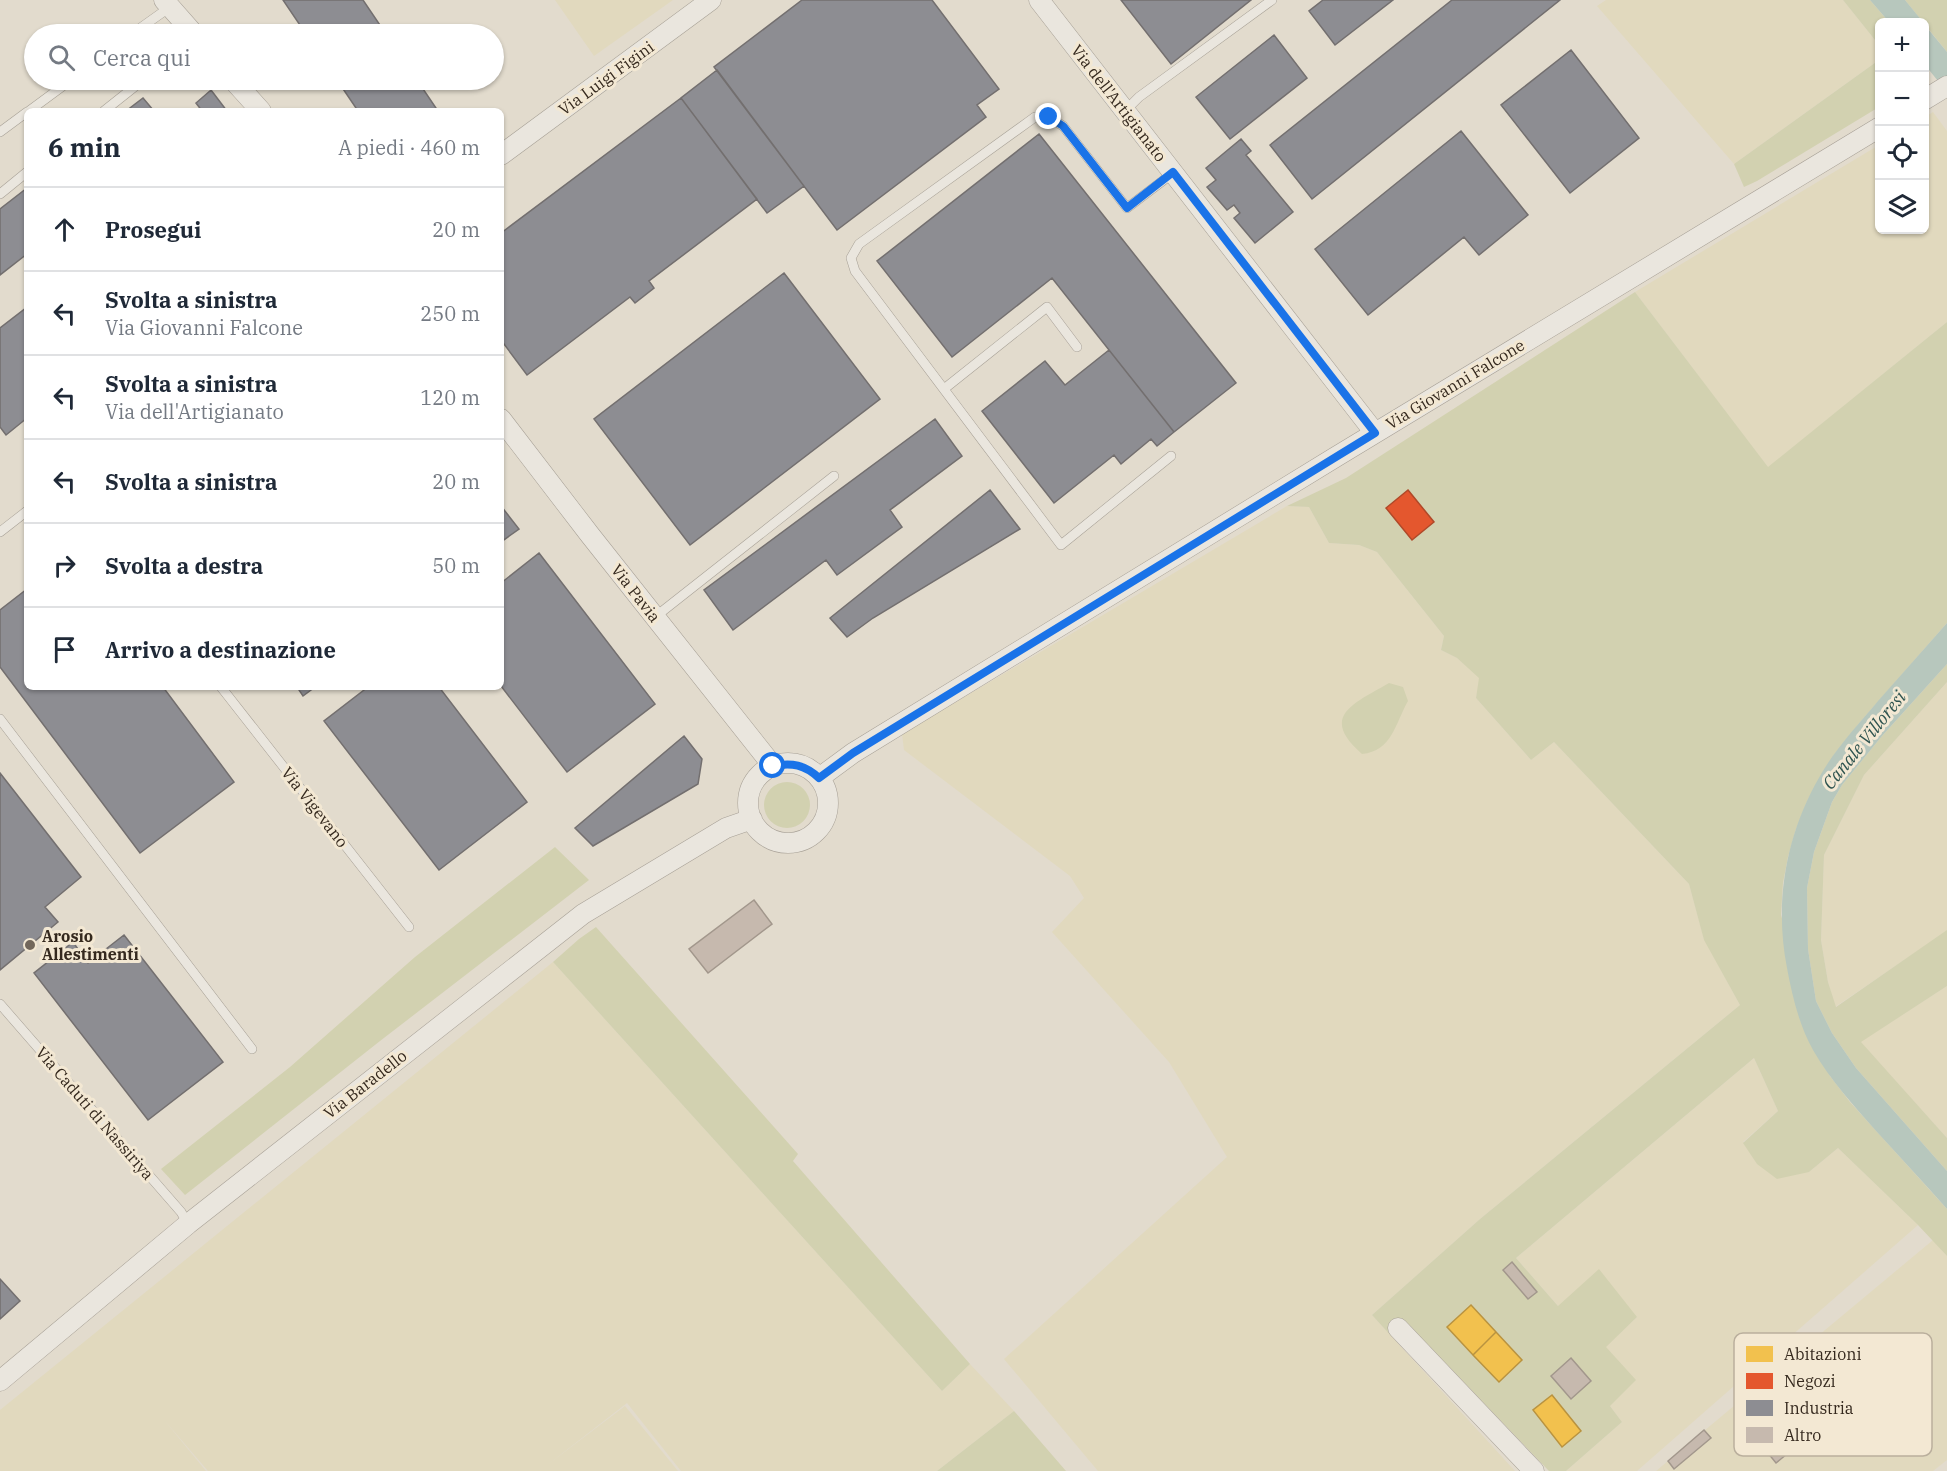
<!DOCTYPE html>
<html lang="it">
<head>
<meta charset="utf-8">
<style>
  :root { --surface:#fff; --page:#f2f2f3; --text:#1f2937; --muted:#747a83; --line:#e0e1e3 }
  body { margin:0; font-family:"IBM Plex Serif",serif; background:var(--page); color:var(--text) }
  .controls { position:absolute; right:18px; top:18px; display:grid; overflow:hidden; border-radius:9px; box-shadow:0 2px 4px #0004 }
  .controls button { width:54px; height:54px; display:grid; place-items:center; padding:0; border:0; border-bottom:2px solid var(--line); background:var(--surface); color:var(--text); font:30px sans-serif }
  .stop { position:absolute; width:18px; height:18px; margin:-14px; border:4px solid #1a73e8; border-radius:50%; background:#fff }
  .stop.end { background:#1a73e8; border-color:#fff; box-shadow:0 2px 6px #0008 }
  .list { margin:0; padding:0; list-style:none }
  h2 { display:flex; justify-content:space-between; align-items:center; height:78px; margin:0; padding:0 24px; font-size:26px }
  h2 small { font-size:20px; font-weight:400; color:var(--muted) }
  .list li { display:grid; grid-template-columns:39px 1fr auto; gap:18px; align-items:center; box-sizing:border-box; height:84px; padding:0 24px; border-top:2px solid var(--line) }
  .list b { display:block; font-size:22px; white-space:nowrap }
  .list p { margin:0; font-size:20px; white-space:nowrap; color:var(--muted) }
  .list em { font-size:20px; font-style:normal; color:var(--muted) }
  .icon { flex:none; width:33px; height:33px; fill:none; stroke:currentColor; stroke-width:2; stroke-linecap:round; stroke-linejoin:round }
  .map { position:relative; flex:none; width:1947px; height:1471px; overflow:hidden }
  .search { position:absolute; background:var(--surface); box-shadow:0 2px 4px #0004; left:24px; top:24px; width:480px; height:66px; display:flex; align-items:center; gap:15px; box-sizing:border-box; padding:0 21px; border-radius:33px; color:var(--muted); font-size:22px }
  .panel { position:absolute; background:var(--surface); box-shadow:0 2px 4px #0004; left:24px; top:108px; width:480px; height:582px; border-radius:9px }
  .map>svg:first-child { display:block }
  .farmland { fill:#e1d9be }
  .green { fill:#d2d1b0 }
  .water { fill:#b7c7bd }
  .homes { fill:#f2c14e; stroke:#b99340; stroke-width:1.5 }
  .shops { fill:#e4572e; stroke:#b04929; stroke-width:1.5 }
  .industry { fill:#8d8d92; stroke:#736f6f; stroke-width:1.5 }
  .building { fill:#c6b9ae; stroke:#a2978c; stroke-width:1.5 }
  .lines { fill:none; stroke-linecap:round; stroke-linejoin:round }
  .lane-casing { stroke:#a7a096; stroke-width:10 }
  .street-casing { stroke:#a7a096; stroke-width:21 }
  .lane { stroke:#eae6de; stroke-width:9 }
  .street { stroke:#eae6de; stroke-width:20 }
  .route { stroke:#1a73e8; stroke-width:8 }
  .poi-dot { fill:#72675b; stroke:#f3e8d3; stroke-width:2 }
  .labels { text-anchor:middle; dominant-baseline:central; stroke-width:6; stroke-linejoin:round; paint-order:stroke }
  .street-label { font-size:16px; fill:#35291e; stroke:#f3e8d3 }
  .poi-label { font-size:16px; font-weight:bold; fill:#35291e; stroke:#f3e8d3; text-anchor:start }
  .water-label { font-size:18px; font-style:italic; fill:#2f5450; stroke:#f3e8d3 }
  .key { fill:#f3e8d3; stroke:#baaf9d; stroke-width:1.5 }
  .key-label { font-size:16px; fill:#35291e }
</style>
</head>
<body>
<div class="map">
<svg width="1947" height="1471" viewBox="0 0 1947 1471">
  <rect width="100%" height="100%" fill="#e2dbcd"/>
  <path class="farmland" d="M555,0H673L594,56Z
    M1606,0H1843L1879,45V60L1734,164L1597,6Z
    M1933,112L1947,131V322L1768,468L1635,292L1879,145L1880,230H1924L1925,117Z
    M1287,506L1309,507L1329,543L1359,545L1377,552L1444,636L1441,650L1457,658L1480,678L1476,698L1531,760L1554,742L1689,884L1704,939L1740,1005L1480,1219L1372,1315L1515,1471H1098L1004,1359L1227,1157L1169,1062L1052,932L1084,898L1070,876L904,750L902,734Z
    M1947,682V931L1835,1007L1828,982L1821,940L1824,855L1864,775Z
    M553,962L942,1391L970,1364L1014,1411L937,1471H681L627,1403L546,1466L625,1406L678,1471H208L165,1421L206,1471H0V1410Z
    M1947,986V1138L1860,1042Z
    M1754,1058L1778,1111L1743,1142L1809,1172L1838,1148L1918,1225L1637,1471H1566L1622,1422L1610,1406L1619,1362L1605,1347L1637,1317L1558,1306L1516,1258Z
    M1933,1240L1947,1256V1460L1933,1471H1656Z"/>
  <path class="green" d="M1843,0H1870L1889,22H1880L1879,45Z
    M1905,0H1947V52Z
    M1879,60V107L1757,181L1744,187L1734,164Z
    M1635,292L1768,467L1947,322V623L1861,721L1836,752L1808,799L1796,829L1788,857L1783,883L1781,915L1830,1076L1850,1102L1947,1209V1256L1918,1225L1838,1148L1809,1172L1777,1179L1757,1164L1743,1143L1778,1111L1754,1058L1516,1258L1558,1306L1599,1269L1637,1317L1606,1347L1636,1380L1610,1406L1622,1422L1566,1471H1549L1407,1323L1392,1337L1372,1315L1480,1219L1740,1005L1704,940L1689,884L1554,742L1531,760L1476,698L1479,678L1457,658L1441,650L1444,636L1377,552L1359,545L1329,543L1309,507L1287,506L1346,478Z
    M1947,664V682L1864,775L1824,855L1821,940L1828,982L1836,1007L1947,930V986L1861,1042L1947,1138V1171L1856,1068L1832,1033L1816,1001L1808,949L1807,888L1814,852L1832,802L1842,785L1882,736Z
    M1389,683L1403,687L1408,701C1395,724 1392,751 1362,754C1318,716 1355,703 1389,683Z
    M764 805a23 23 0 1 1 46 0a23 23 0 1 1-46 0Z
    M555,847L589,880L380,1041L185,1195L161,1169L290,1067L415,957Z
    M596,927L798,1154L793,1161L970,1364L942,1391L553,962L579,939Z
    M1014,1411L1066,1471H937Z"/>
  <path class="water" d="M1870,0H1905L1923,22H1889Z
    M1924,24L1947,52V92L1925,65Z
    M1947,623V664L1882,736L1842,785L1832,802L1814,852L1807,888L1808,949L1816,1001L1832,1033L1856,1068L1947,1171V1209C1924,1183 1900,1157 1877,1132C1854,1106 1830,1080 1813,1050C1799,1025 1792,995 1787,968C1774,902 1786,834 1820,776C1835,749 1858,725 1878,701C1901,675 1924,649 1947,623Z"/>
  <path class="homes" d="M1471,1305L1496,1332L1473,1355L1447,1327Z
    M1496,1332L1522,1360L1499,1382L1473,1355Z
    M1552,1395L1581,1431L1562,1447L1533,1410Z"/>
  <path class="shops" d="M1408,490L1434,522L1412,540L1386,508Z"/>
  <path class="industry" d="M283,0H363L386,34H306Z
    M802,0H932L999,89L977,105L986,117L837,230L714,67Z
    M1121,0H1251L1171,64Z
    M1323,0H1393L1335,45L1309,11Z
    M1452,0H1560L1312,199L1270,145Z
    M1274,35L1307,78L1230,139L1196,97Z
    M1571,50L1639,138L1570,193L1501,105Z
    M717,70L804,186L767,213L681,98Z
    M337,80H417L438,111H358Z
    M211,90L227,111H202L196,103Z
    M143,98L154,111H126Z
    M681,98L757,199L649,281L654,288L635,303L630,297L527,375L501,340V233Z
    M1461,131L1528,215L1479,255L1464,237L1368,315L1315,249Z
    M1039,134L1236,383L1174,432L1052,278L952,357L877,261Z
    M1241,139L1251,151L1246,155L1293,212L1255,243L1234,218L1240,213L1234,205L1227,210L1207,187L1216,180L1206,168Z
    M27,188V254L0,275V209Z
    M784,273L880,399L690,545L594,419Z
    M26,308L27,310V418L6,435L0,427V328Z
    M1109,350L1174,432L1157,446L1151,439L1121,464L1114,455L1054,503L982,411L1045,361L1065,385Z
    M935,419L962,456L890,510L902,527L837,575L826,560L733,630L704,590Z
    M990,490L1020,529L873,618L847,637L830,618Z
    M501,506L519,529L501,542Z
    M539,553L655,704L567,772L501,686V583Z
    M27,589V687H163L234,782L140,853L0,667V610Z
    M297,687H315L303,696Z
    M368,687H439L527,802L439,870L324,721Z
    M684,736L702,759L698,784L593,846L575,828Z
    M0,773L81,877L45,907L58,922L0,970Z
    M124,935L223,1062L148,1120L34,973L73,942L88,963Z
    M0,1279L20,1301L0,1319Z"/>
  <path class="building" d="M754,900L772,924L708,973L689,949Z
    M1512,1262L1537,1292L1528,1299L1503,1270Z
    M1571,1358L1591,1381L1571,1399L1551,1376Z
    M1749,1407L1787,1454L1776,1463L1738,1416Z
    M1704,1430L1711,1438L1674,1469L1668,1461Z"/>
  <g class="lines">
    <defs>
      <path id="lane" d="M132,34L170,7
        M29,111L71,80
        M104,111L143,80
        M1125,111L1139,97L1272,0
        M0,132L27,112
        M0,194L27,172
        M944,389L1047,307L1077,347
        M1171,456L1061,545L855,271L851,258L859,244L1035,117H1049L1063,126L1127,208L1173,173
        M0,532L27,511
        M655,617L834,476
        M221,687L409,927
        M0,719L252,1049
        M0,1004L181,1212L188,1224"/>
      <path id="street" d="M164,0L194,34
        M1039,0L1375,433
        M233,80L261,111
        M1924,100L1947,86
        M501,155L711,0
        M501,419L590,535L773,766
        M748 803a40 40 0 1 1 80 0a40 40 0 1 1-80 0Z
        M819,778L853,753L1334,458L1880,127
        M1398,1328L1534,1471
        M0,1381L188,1224L583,914L726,828L752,819"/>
    </defs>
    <use href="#lane" class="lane-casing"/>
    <use href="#street" class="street-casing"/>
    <use href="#lane" class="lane"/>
    <use href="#street" class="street"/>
  </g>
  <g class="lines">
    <path class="route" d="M773,766C792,762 805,765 819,778L853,753L1375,433L1173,172L1127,208L1063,126L1049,117"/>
  </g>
  <circle class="poi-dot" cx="30" cy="945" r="6"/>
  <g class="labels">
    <g class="street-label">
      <text transform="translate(606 78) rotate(-36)">Via Luigi Figini</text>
      <text transform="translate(1119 103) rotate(52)">Via dell'Artigianato</text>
      <text transform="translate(1455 384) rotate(-31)">Via Giovanni Falcone</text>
      <text transform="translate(636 593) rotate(52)">Via Pavia</text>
      <text transform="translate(315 807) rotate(52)">Via Vigevano</text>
      <text transform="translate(365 1084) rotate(-38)">Via Baradello</text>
      <text transform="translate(95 1113) rotate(49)">Via Caduti di Nassiriya</text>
    </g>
    <g class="poi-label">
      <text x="42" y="936">Arosio<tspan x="42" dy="18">Allestimenti</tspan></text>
    </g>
    <g class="water-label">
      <text transform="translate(1864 740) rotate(-51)">Canale Villoresi</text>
    </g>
  </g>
  <rect x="1734" y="1333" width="198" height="123" rx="9" class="key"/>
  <rect x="1746" y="1346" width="27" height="16" fill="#f2c14e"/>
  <rect x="1746" y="1373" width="27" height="16" fill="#e4572e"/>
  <rect x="1746" y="1400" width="27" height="16" fill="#8d8d92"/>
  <rect x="1746" y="1427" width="27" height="16" fill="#c6b9ae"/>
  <g class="key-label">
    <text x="1784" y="1360">Abitazioni</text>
    <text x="1784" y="1387">Negozi</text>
    <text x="1784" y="1414">Industria</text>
    <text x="1784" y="1441">Altro</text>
  </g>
</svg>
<div class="controls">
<button>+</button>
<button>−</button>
<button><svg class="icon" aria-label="locate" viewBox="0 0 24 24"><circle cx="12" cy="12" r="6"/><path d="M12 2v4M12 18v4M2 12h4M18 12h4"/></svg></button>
<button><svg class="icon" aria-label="layers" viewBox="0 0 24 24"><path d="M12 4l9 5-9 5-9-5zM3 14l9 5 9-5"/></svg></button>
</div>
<div class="stop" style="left:773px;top:766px"></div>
<div class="stop end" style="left:1049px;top:117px"></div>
<div class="search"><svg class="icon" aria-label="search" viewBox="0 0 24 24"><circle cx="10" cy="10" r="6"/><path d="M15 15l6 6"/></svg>Cerca qui</div>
<section class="panel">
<h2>6 min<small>A piedi · 460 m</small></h2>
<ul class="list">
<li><svg class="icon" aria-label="ahead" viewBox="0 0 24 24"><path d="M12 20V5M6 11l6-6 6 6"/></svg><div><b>Prosegui</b></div><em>20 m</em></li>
<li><svg class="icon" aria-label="left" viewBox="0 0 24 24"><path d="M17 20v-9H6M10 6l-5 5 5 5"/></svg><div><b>Svolta a sinistra</b><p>Via Giovanni Falcone</p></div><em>250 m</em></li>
<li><svg class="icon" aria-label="left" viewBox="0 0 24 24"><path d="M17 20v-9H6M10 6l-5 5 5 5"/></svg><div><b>Svolta a sinistra</b><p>Via dell'Artigianato</p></div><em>120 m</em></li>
<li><svg class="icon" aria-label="left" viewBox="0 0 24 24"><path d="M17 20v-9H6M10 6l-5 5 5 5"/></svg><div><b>Svolta a sinistra</b></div><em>20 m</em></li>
<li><svg class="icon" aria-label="right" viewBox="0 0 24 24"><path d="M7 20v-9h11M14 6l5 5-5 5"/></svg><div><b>Svolta a destra</b></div><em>50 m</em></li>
<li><svg class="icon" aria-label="arrive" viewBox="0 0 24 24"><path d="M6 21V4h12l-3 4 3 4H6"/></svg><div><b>Arrivo a destinazione</b></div></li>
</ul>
</section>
</div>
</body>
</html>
